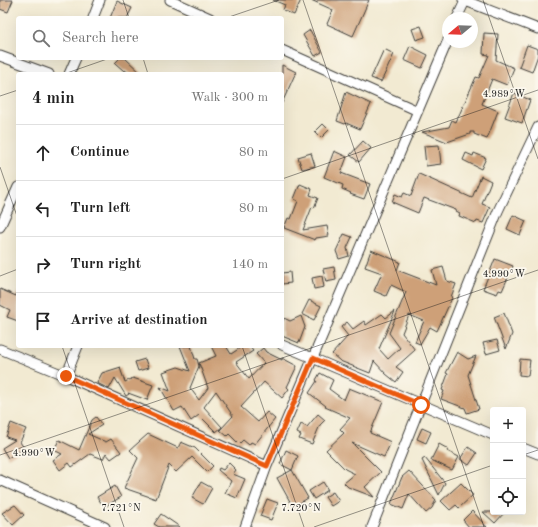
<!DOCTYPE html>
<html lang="en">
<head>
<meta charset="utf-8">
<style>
  :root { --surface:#fff; --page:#f6f6f6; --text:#222; --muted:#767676; --line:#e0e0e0 }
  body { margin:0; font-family:"Old Standard TT",serif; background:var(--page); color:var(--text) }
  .controls { position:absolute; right:12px; bottom:12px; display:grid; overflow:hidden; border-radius:4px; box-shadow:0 4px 16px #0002 }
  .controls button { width:36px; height:36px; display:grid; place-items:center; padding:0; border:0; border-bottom:1px solid var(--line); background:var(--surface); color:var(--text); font:20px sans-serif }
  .compass { position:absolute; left:442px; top:12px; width:36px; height:36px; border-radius:50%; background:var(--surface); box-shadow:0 4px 16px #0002; rotate:251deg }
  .stop { position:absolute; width:12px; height:12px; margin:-9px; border:3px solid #ea580c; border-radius:50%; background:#fff }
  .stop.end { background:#ea580c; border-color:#fff; box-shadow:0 1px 4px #0008 }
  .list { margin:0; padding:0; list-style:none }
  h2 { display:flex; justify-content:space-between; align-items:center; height:52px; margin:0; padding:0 16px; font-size:17px }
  h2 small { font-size:13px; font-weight:400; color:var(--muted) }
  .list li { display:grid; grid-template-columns:26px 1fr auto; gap:12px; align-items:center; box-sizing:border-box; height:56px; padding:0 16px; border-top:1px solid var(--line) }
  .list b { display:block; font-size:15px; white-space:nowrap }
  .list em { font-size:13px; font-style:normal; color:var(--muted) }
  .icon { flex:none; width:22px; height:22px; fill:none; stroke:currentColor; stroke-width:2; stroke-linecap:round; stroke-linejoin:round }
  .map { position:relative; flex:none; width:538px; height:527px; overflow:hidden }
  .search { position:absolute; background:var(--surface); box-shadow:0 4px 16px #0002; left:16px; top:16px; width:268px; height:44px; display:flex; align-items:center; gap:10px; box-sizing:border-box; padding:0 14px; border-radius:4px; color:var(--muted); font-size:15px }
  .panel { position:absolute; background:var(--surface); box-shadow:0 4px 16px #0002; left:16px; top:72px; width:268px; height:276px; border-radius:4px }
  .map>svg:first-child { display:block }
  .building { fill:#cea078 }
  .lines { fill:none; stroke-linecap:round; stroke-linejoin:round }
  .street-casing { stroke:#3c3b37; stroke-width:11 }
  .street { stroke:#fff; stroke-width:9 }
  .route { stroke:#ea580c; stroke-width:5 }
  .ticks { fill:none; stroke:#1c1c1c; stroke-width:1; stroke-opacity:0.45 }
  .ticks-label { font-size:10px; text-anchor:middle; fill:#1c1c1c; stroke:#fbf7ec; stroke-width:3.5; stroke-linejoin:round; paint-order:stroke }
</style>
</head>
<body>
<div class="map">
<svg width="538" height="527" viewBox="0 0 538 527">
  <rect width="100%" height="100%" fill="#fbf7ec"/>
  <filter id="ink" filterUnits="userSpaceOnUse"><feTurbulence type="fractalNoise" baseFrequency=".025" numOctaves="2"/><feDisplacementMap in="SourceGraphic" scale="8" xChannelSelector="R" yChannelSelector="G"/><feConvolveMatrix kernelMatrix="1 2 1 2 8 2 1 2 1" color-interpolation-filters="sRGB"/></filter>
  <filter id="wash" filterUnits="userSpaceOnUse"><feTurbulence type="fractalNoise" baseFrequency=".012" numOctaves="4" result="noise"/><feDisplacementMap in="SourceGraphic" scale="16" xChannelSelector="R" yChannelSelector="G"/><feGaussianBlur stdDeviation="0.9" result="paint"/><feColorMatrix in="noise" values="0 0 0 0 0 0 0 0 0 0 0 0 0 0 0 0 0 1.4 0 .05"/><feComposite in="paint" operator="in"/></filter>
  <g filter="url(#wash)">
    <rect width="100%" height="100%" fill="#f2ead2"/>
    <g id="blocks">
      <path class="building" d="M0,0H13L8,12L0,9Z
        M273,0H301L294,15L283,10L285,5Z
        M311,0H369L353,36L327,24L333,10Z
        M117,1L132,8L127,18H110Z
        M421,26L425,37L416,40L412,29Z
        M310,30L322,52L315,56L303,35Z
        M484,33L498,34L496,60L514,68L507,85L492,79L482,104L498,111L487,139L474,134V132H470V134L447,142L422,132L449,127L452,120L456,122L476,77L479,78L489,55L483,54Z
        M527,45L538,49V55L532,72L519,67Z
        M410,46L428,55L422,68L404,60Z
        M384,49L394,54L381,82L371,78Z
        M120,58H125L142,74H130L125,70L124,71L115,63Z
        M282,65L296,72L282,103Z
        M346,92L371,104L360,129L346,123L345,124L337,121Z
        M514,93L530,100L522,123L505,117Z
        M323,124L329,130L321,138L315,132Z
        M363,141L371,148L359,162L350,155Z
        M439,145L441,164L426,166L424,146Z
        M334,151L347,157L341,173L370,184L364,199L350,194L351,193L342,189L343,185L324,177Z
        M311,153L315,166L302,169L298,157Z
        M466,153L473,156L474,153L486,158L481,169L463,160Z
        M419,174L472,198L481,176L491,181L482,204L490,207L483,223L477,221L476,223L459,216L460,213L456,211V210L424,198L418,213L392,202L395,194L402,197L404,193L411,196Z
        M300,184L312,189L310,195L318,198L314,208L312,207L303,230L327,226L329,236L316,238L315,240L284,228L288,218L291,219L298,201L294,199Z
        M513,215L526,221L520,235L507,229Z
        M344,234L352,237L347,248L349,256L339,259L336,251Z
        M371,250L400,262L397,270L436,285L432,270L443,267L447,281L456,284L451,297L452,298L437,331L430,327L420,344L415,342L424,321L409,315L402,333L415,350L396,367L403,372L396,382L386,374L374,361L370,373L340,361L332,354L348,336L341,327L347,322L353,329L364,321L366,325L382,314L386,318L395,311L379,349L388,359L400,348L389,333L406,292L391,285L386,296L374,291L382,273L365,267Z
        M495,259L513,266L502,291L499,290L497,294L483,289Z
        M334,267L336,280L326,282L323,269Z
        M290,272L291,283L282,284V273Z
        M322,276L324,287L314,289L312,278Z
        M0,289L16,296L18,291V321L7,317L10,310L0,305Z
        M309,300L321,306L314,320L302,314Z
        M504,313L512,334L506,349L494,317Z
        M301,316L305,327L299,343L282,336V323L284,318L290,321Z
        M497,340L500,350L486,354L483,343Z
        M180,346H191L195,359H197L199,366L190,388L199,400L208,388L199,363L216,356L211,346H226L231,354L243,346H249L253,351L236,362L249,379L264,363L256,354L263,348L266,352L282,360V358L297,366L287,387L289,389L282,398L264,382L241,407L258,422L267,412L275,419L255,444L251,442L249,445L243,440L239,444L229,434L227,436L220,430L233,416L216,391L204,407L222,427L216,432L199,415L191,421L182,407L174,411L160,387L170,391L163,372L178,367L190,371Z
        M457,352L468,359L476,356L468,375L479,409L467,413L465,408L441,399L444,391L442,390L448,374L446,373Z
        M145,359L148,368L138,371L135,362Z
        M520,359L530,360L528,376L519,375Z
        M121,367L120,368L125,382L133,378L153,385L147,400L128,393L129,394L126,396L115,378L109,389L97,383L102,373Z
        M320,373L333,380L329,389L344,400L349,388L383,402L370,433L391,442L384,457L352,443L381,472L365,487L374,497L348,487L344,483L355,474L345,469L326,450L344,433L340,429L350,418L325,407L326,406L309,393L317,381L316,380Z
        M318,414L325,420L320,425L312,444L299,439L301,435L297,433L301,424L307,427Z
        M96,417L102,425L88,434L106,442L111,439L121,452L111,459L106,453L103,459L90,454L72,467L69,463L60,470L53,460L62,454L54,450L59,440L79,450L92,420Z
        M11,423L26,429L20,442L24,448L8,458L2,448L15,440L6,437Z
        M422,428L431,432L426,443L417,439Z
        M148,434L178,448L181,442L195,448L213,466L207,472L192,457L176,472L169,465L156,499L124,488L138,458L130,450Z
        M439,444L448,449L447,451L459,457L452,470L431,460Z
        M468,447L477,453L469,465L460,459Z
        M286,450L298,456L292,470L280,464Z
        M425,458L445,483L439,495L422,460Z
        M229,463L236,470L233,474L245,479L237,498L225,493L231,481L218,470L219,468L223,470Z
        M292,470L308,498L293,507L277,478Z
        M409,471L436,500L432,508L426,513L409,494L403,509L391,504L402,477Z
        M201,482L212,488L203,504L192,498Z
        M323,482L328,490L314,499L309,491Z
        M461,483L473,495L459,508L456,505L450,510L441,501Z
        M115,486L121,497L104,507L97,497Z
        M333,492L339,501L331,506L325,497Z
        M267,499L278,503L271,520L260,516Z
        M15,505L24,515L13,525L2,513Z
        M472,511L487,527H469L463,520Z
        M483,512H505L495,523Z
        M161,514L180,527H159L154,524Z"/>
    </g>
  </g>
  <g filter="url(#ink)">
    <use href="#blocks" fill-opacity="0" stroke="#3c3b37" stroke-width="1"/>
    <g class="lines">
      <defs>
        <path id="street" d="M170,0L210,18
          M463,0L538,29
          M93,18L100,0
          M457,18L465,1
          M282,50L418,111
          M0,56L49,74
          M69,74L76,58
          M0,227L18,187
          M282,345L493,435
          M0,349L66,376L267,466
          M66,376L78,346
          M523,448L538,454
          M0,480L105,527
          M245,527L267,466L448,40
          M372,527L498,211L538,127"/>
      </defs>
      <use href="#street" class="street-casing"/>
      <use href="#street" class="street"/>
    </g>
  </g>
  <g class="lines" filter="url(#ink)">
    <path class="route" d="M66,376L267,466L313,358L421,405"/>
  </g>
  <path class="ticks" d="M123,0L129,18M303,0L484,527M483,0L538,159M226,18L279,0M143,58L148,74M64,74L110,58M0,96L18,90M0,167L18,219M282,179L538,90M0,276L18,269M62,346L124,527M242,346L304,527M0,455L538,270M523,455L538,450M314,527L493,465"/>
  <g class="ticks-label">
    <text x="504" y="97">4.989°W</text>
    <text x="504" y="277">4.990°W</text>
    <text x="34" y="456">4.990°W</text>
    <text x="121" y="511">7.721°N</text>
    <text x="301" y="511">7.720°N</text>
  </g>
</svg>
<div class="controls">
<button>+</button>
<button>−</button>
<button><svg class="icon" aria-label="locate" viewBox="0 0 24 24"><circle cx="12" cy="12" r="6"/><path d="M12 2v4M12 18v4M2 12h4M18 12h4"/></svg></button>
</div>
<svg class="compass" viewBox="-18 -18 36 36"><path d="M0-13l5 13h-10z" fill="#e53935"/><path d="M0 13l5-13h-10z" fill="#767676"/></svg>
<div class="stop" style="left:421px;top:405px"></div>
<div class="stop end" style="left:66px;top:376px"></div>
<div class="search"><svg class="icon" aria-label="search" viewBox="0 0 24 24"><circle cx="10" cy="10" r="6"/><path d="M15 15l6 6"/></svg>Search here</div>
<section class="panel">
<h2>4 min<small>Walk · 300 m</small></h2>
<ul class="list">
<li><svg class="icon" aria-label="ahead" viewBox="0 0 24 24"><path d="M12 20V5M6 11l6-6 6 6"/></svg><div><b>Continue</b></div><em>80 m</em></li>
<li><svg class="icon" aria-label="left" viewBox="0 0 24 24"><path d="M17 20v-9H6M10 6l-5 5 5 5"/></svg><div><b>Turn left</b></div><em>80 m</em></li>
<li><svg class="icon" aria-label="right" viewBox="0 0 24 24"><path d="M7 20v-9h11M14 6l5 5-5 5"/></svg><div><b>Turn right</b></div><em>140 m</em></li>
<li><svg class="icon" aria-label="arrive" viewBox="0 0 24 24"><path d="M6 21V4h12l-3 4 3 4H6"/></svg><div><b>Arrive at destination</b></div></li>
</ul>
</section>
</div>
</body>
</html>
